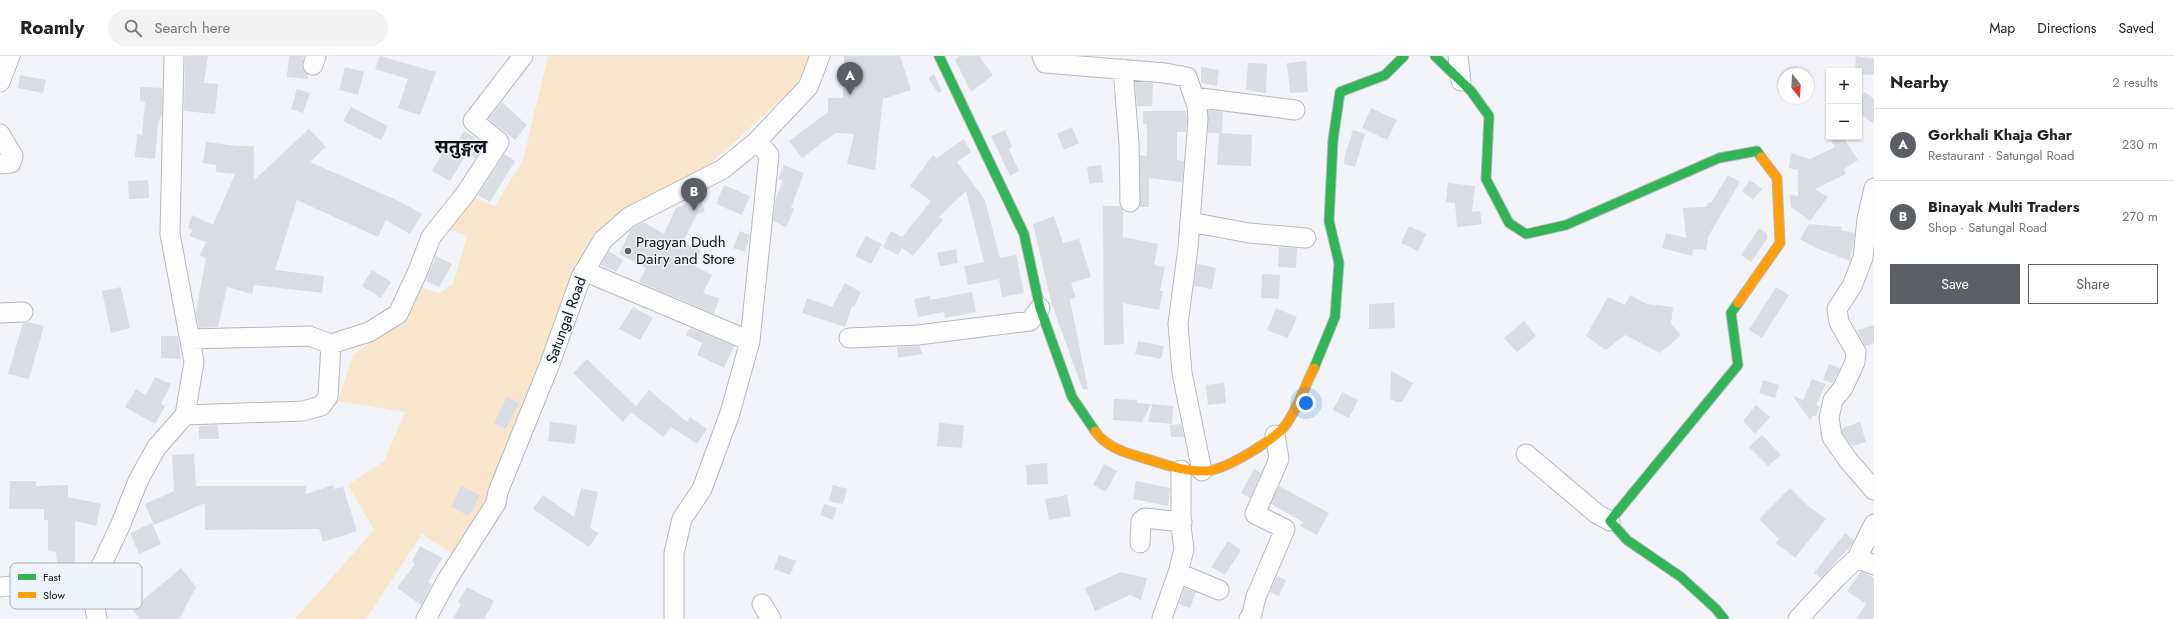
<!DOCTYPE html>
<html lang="en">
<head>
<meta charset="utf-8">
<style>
  :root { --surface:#fff; --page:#f2f2f2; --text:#222; --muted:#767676; --line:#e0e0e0; --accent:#5c6066 }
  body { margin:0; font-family:Jost,"Noto Sans Devanagari",sans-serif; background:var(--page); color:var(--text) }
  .controls { position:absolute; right:12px; top:12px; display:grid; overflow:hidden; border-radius:0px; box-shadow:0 1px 3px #0004 }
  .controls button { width:36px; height:36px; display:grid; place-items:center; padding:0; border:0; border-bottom:1px solid var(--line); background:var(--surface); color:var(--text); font:20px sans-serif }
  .compass { position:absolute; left:1778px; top:12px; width:36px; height:36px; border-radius:50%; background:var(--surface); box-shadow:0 1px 3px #0004; rotate:163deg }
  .you { position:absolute; left:1306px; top:347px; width:14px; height:14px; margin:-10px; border:3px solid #fff; border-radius:50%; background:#1a73e8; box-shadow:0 0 0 6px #1a73e833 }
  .badge { display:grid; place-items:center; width:26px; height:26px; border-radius:50%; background:var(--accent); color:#fff; font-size:13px; font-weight:700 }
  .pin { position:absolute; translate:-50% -33px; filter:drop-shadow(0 1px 2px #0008) }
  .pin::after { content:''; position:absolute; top:21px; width:14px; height:12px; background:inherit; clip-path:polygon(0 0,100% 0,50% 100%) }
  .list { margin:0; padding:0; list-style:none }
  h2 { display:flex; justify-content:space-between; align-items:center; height:52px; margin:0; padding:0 16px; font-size:17px }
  h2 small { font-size:13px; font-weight:400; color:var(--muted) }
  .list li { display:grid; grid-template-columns:26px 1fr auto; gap:12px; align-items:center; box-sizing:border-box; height:72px; padding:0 16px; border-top:1px solid var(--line) }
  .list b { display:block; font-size:15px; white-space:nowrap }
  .list p { margin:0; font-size:13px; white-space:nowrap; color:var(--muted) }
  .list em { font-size:13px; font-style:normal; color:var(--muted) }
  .actions { display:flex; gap:8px; padding:12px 16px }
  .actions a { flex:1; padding:9px 0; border:1px solid var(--accent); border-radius:0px; text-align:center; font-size:14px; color:var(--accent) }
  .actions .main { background:var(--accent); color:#fff }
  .icon { flex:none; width:22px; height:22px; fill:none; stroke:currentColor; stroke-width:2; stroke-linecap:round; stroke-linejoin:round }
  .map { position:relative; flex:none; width:1874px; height:563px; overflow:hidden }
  header { display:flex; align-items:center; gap:24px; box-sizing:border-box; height:56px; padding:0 20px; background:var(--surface); border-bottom:1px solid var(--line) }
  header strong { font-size:19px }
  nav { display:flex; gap:22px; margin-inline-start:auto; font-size:14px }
  .search { width:280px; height:36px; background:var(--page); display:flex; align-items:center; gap:10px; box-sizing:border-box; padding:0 14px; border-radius:22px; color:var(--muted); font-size:15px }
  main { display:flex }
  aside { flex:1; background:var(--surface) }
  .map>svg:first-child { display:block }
  .green { fill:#f7e6cc }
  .building { fill:#d9dce3 }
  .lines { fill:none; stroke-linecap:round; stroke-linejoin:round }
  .street-casing { stroke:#b6b8be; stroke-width:21 }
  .fast-casing { stroke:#b6b8be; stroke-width:11 }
  .slow-casing { stroke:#b6b8be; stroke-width:11 }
  .street { stroke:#fdfdfe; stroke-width:19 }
  .fast { stroke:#30b455; stroke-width:9 }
  .slow { stroke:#ff9f0a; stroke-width:9 }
  .poi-dot { fill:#5c6066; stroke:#eff3fc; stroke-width:1.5 }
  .labels { text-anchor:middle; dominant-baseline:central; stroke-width:3; stroke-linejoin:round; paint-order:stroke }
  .poi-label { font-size:15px; fill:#0c1017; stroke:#eff3fc; text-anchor:start }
  .street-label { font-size:15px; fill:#0c1017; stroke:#eff3fc }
  .district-label { font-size:19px; font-weight:bold; fill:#0c1017; stroke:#eff3fc }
  .key { fill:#eff3fc; stroke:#abafb7; stroke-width:1 }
  .key-label { font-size:11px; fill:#0c1017 }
</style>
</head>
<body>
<header>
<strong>Roamly</strong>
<div class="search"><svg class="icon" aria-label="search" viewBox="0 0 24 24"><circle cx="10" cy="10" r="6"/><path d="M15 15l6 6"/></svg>Search here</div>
<nav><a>Map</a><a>Directions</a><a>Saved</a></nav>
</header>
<main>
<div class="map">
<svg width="1874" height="563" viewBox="0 0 1874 563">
  <rect width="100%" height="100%" fill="#f2f4f9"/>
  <path class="green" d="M548,0H815L800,27L692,124L597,177L492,445L456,500L422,478L366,563H295L374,474L348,429L384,405L405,356L338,345L353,299L391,270L421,231L439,237L453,228L467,180L445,172L473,141L495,150L523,104Z"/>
  <path class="building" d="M185,0H208L204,27L218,28L215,58L184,55Z
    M289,0H304L302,11L308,19V23L287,21Z
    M380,0L436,16L420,59L398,52L408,23L375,13Z
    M844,0H900L911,34L883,43L875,114L847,108L854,78L835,77L802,102L789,85L828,56V42H843Z
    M959,0H979L993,19L971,36L955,4Z
    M1856,0L1874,3V19L1859,18V15H1855Z
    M1306,5L1308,36L1290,37L1287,7Z
    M1248,7L1267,8L1266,37L1246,34Z
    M345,11L364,16L358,39L339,34Z
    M1201,11L1219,14L1217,30L1201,27Z
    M934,18L942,35L938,37L928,22Z
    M20,19L46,24L43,37L18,32Z
    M1135,26L1153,27L1152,50H1137Z
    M140,31L162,32V58L158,68L155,103L135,101L137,78L142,79L145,46L140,45Z
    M297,33L310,37L303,57L291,53Z
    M1865,36L1874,43V68L1859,57V45Z
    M502,46L527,69L515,84L488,63Z
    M351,51L388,70L381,84L343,65Z
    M1371,52L1397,64L1387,84L1362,72Z
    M1208,54L1223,56L1222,77H1208Z
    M1143,55H1186L1187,63L1186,76H1177V104L1184,105L1182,126L1149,122V151H1140V99L1147,100V68H1143Z
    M1072,71L1079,87L1064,94L1057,78Z
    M309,73L326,91L310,106L401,146L422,158L410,178L386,164L378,181L297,144L275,214L324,220L322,237L254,229L252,238L227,231L218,271L199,272L196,256L206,202L200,199L206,186L189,180L193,174L188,172L192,159L213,169L235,118L216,116V109L203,107L206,86L237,90H254V124Z
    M1005,74L1012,91L1009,93L1019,115L1010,120L991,80Z
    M1353,74L1365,78L1355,111L1344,108L1345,99Z
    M464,75L484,88L476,102L467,97L450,125L432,115L444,94L450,98Z
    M1219,77L1252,79L1251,110L1217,109Z
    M1829,81H1843L1858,104L1844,113L1846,118L1815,133L1828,141L1810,165L1791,151L1790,139L1798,140V114L1789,112L1791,97L1810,103L1835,91Z
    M964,83L971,96L957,106L985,144L1000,202L1016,199L1024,237L1002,241L999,223L968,229L964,210L984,206L966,135L939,161L943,164L913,200L902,192L898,199L883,191L891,175L902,181L931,145L910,130L933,99L937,102Z
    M504,98L515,105L490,146L478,139Z
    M784,109L804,117L791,152L794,153L786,171L773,165L776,141L783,125L778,123Z
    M1101,109L1103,126L1089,128L1087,111Z
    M1728,119L1740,126L1708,181L1706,194L1693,193L1692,200L1662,192L1666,177L1686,182L1683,152L1706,151L1709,146L1711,147Z
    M148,124L149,142L129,143L128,125Z
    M1750,124L1762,133L1753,144L1742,135Z
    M1448,127L1475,130L1472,156L1480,155L1482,168L1457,171L1455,147L1446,146Z
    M724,129L750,140L742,159L716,148Z
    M700,142L705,155L697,158L683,186L701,195L693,209L712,219L703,237L719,242L714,258L639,226L646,212L619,198L630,175L635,170L643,166L664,178L676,152Z
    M1103,150H1120L1123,154V181L1158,188L1154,209L1165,211L1160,235H1163L1159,254L1123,247L1124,288L1104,289Z
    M1054,160L1063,187L1079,183L1091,221L1071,227L1076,241L1070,244L1088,333L1083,334L1052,249L1033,168Z
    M1809,168L1842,171L1841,174L1855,177L1850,205L1816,192L1800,183Z
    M1409,170L1426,178L1418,195L1401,187Z
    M1759,172L1767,178V183L1751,206L1741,199Z
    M740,175L750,179L745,196L733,192Z
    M866,180L882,188L871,208L855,200Z
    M1279,191L1297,192L1296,212L1278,211Z
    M956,193L958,207L940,210L937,197Z
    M609,195L623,204L616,216L601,209Z
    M436,200L452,208L439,231L426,225Z
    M1197,208L1216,212L1212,233L1194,230Z
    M372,214L391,226L381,242L362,230Z
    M1262,218L1280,219L1279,243L1261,242Z
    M845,227L861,236L854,251L852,250L845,271L802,257L807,242L832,251Z
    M121,231L130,272L111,277L102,235Z
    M1776,231L1789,239L1762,282L1749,274Z
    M972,236L976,256L945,262L944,256L918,261L914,243L930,240V244Z
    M1630,239L1647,248L1673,251L1671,268L1681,279L1660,297L1625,279L1606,294L1586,280L1608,241L1625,249Z
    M1394,247L1395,272L1369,273V248Z
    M633,251L653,262L640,284L619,273Z
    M1276,252L1297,261L1288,282L1267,274Z
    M1524,265L1536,280L1517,296L1504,282Z
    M28,266L44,270L29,323L8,318L23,267Z
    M1874,269V287L1865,290L1857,274Z
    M690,272L734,290L724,312L697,299L702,287L686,279Z
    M161,280H178L181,303L161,302Z
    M1138,285L1164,290L1161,303L1135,298Z
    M920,290L922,298L898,302L897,291Z
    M587,303L636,350L649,334L687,366L690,361L707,373L697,388L671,371L663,381L631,356L623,366L573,317Z
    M1829,308L1840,312L1833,327L1823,324Z
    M1391,315L1413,327L1402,346H1397L1390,343Z
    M155,321L171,328L161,348L165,350L155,368L125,351L136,333L146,339Z
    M1812,323L1826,328L1816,349L1820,351L1816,360H1812L1810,364L1792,339L1803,344Z
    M1763,324L1779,329L1775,342L1759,337Z
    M1224,327L1226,347L1208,349L1206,329Z
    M1342,336L1358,344L1349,362L1333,354Z
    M507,341L519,347L506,373L494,367Z
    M1114,343L1137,344V347L1151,348L1142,366L1113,364Z
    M1152,348L1173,350L1172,368L1148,366Z
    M1756,349L1770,361L1755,378L1743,365Z
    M550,366L577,369L575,388L548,385Z
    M1860,366L1866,386L1852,390L1842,377V372Z
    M939,367L964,369L962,392L937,390Z
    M1181,368L1184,381H1171L1170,369Z
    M218,369L219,383H199V370Z
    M1762,379L1781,399L1768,410L1749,391Z
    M194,398L196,430H306V438L333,429L334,433L343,431L357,475L323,486L319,473L205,474V447L154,469L145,448L174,435L172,399Z
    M1047,407L1048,428L1027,429L1026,409Z
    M1104,408L1117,415L1106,436L1093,429Z
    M1254,413L1261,417L1250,442L1241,437Z
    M10,425H36V430L68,429V441L101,448L96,470L75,465V507H57L56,496L48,495V464H44V453H9Z
    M1136,425L1170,432L1168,450L1133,443Z
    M833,429L847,433L843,448L829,445Z
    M461,430L480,439L469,460L451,451Z
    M1279,430L1329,457L1317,479L1300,470L1303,466L1271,448Z
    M581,432L598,436L590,472L599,477L589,491L533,453L543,439L574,461Z
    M1790,432L1807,449L1826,463L1795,502L1776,487L1779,483L1759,463Z
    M1067,439L1071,460L1049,464L1045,443Z
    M824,448L837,452L833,464L820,459Z
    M152,467L161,488L139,498L130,477Z
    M1845,477L1854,484L1851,490L1821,522L1814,517Z
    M1228,485L1241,494L1225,519L1211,511Z
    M420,490L442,502L428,526L432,528L421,549L397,532L415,508L412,506Z
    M779,499L796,505L790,519L774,513Z
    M181,512L196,531L181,560L178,563H140L132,553Z
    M1861,515L1874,522V563H1856L1866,548L1847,535Z
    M1121,516L1147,522L1141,544L1130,539L1095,555L1085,532Z
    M1277,520L1286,524L1279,540L1270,536Z
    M467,531L494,545L484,563H453L461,548L458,546Z
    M1184,532L1196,536L1190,552L1179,548Z"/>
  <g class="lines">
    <defs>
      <path id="street" d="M1042,0L1045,7L1165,17L1187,21L1197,50L1198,63L1188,192L1178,268L1182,317L1202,415
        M1458,0L1461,25
        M313,9L316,0
        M1123,13L1129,87L1130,146
        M0,26L10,0
        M1194,41L1295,54
        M0,78L13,100L11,107L0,108
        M1874,132L1867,163L1863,202L1852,230L1837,253L1839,266L1856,296L1855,306L1843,332L1833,344L1829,362L1832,381L1848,404L1874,434
        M1190,166L1249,177L1306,182
        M584,215L750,285
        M0,257L23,256
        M849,282L918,279L1030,265L1040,252
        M191,283L309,280L331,288L369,276L398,258L418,215L431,181L466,137L499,86L473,65L523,0
        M185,359L303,355L321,350L328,341L331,288
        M1526,398L1597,458L1610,465
        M1140,487L1141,465L1145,462L1182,466
        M1857,502L1874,509
        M1178,517L1219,534
        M0,531C17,531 32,523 49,522C64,521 77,526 91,530
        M762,548L771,563
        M1162,562L1178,517L1184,493L1181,471V414
        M97,563L91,530L93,527L120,470L138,425L156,392L185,359L194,306L170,178L174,0
        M426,563L447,524L496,447L498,436L549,310L581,221L603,184L629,161L723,113L757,85L808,31L820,0
        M674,563V497L682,463L702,433L730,357L750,285L769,99L757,85
        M1249,563L1252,558L1256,541L1285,473L1255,458L1279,403L1275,379
        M1798,563L1836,522L1857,502L1874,468"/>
      <path id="fast" d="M939,0L1024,178L1040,252L1072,341L1095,375
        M1435,0L1471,35L1489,60L1486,123L1509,167L1526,178L1566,169L1719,102L1757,95L1761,101
        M1314,312L1335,261L1339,207L1329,165L1333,84L1340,36L1385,19L1404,0
        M1724,563L1716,553L1681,521L1627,484L1610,465L1738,309L1731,257L1738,247"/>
      <path id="slow" d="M1738,247L1780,187L1777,122L1761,101
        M1095,375C1107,393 1130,398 1150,404C1169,410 1187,416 1207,415C1226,413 1276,384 1287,367C1298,351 1305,330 1314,312"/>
    </defs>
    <use href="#street" class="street-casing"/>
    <use href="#fast" class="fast-casing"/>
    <use href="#slow" class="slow-casing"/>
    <use href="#street" class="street"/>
    <use href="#fast" class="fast"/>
    <use href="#slow" class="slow"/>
  </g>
  <circle class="poi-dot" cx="628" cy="195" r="4"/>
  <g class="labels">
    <g class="poi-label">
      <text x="636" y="186">Pragyan Dudh<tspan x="636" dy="17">Dairy and Store</tspan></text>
    </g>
    <g class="street-label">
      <text transform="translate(566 264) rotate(-70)">Satungal Road</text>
    </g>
    <g class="district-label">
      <text x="461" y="90">सतुङ्गल</text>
    </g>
  </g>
  <rect x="10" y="507" width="132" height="46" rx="6" class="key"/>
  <rect x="18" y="518" width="18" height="6" fill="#30b455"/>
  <rect x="18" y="536" width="18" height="6" fill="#ff9f0a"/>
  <g class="key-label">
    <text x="43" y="525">Fast</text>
    <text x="43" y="543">Slow</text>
  </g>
</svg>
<div class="controls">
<button>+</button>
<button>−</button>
</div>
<svg class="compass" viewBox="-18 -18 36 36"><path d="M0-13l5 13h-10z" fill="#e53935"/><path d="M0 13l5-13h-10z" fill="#767676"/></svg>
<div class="you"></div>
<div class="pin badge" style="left:850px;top:39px">A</div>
<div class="pin badge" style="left:694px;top:155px">B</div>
</div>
<aside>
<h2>Nearby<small>2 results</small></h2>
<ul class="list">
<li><span class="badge">A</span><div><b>Gorkhali Khaja Ghar</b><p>Restaurant · Satungal Road</p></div><em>230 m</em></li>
<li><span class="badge">B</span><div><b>Binayak Multi Traders</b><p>Shop · Satungal Road</p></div><em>270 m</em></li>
</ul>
<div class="actions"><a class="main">Save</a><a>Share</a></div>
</aside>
</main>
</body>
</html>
